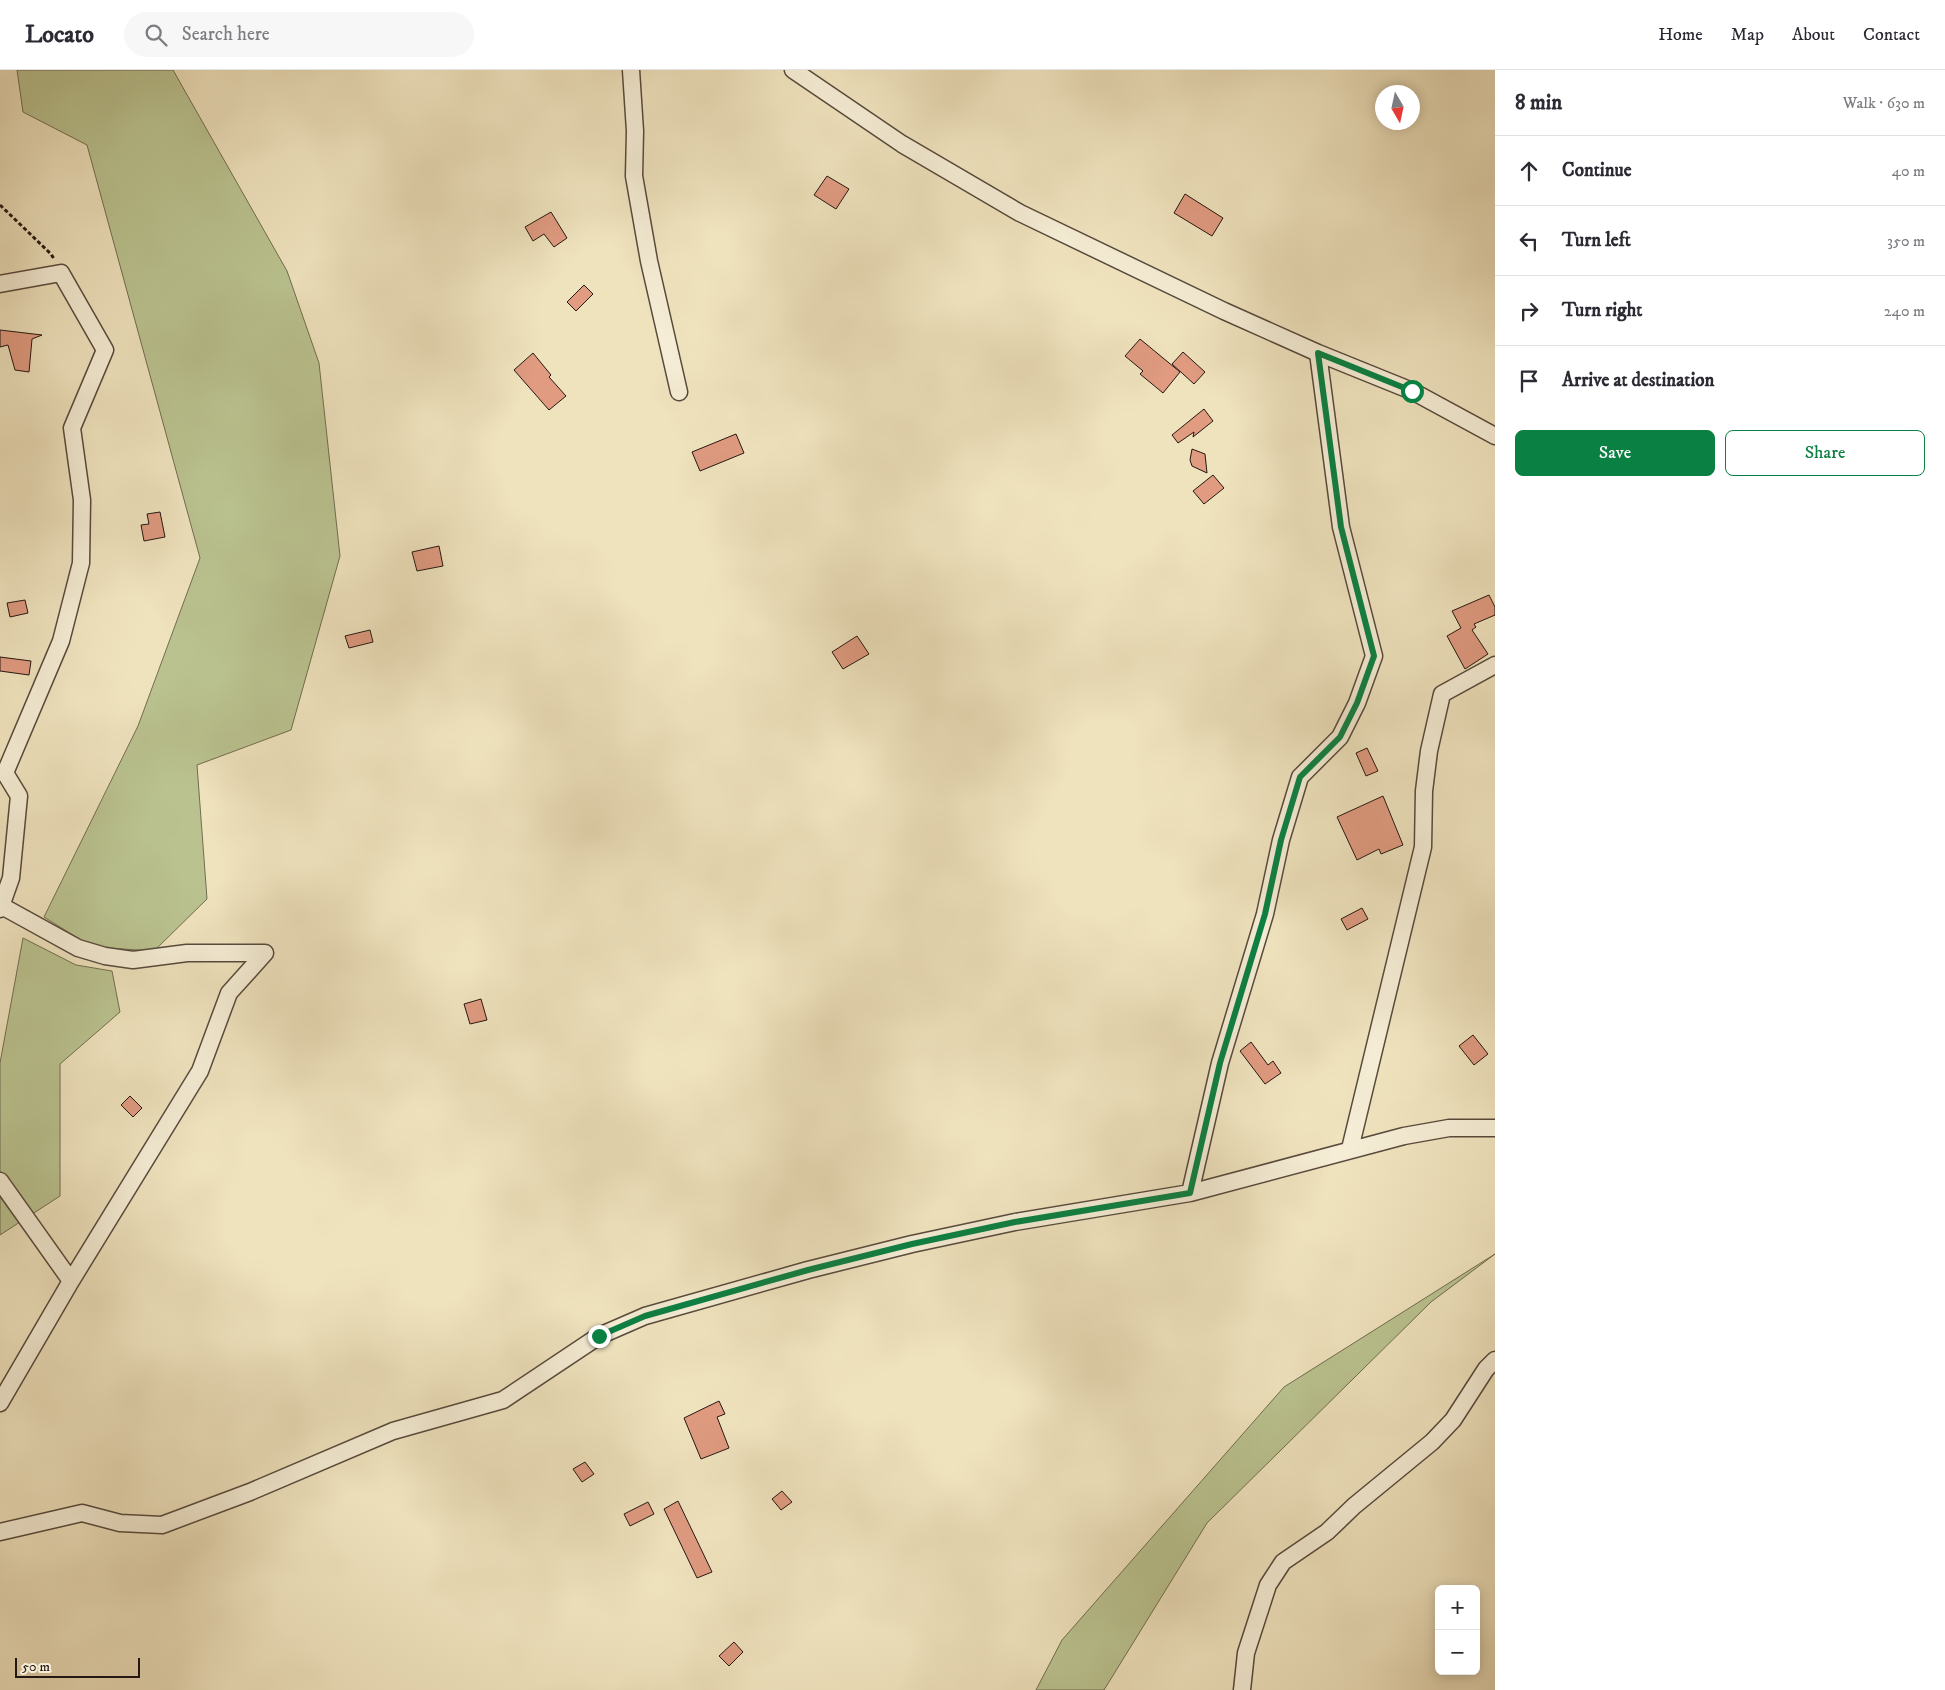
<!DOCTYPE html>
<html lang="en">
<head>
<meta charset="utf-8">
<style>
  :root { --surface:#fff; --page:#f7f7f7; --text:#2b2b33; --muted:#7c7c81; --line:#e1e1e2; --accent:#0b8043 }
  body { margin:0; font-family:"IM FELL DW Pica",serif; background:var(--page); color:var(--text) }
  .controls { position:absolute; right:15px; bottom:15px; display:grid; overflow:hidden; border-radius:8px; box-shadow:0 2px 12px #0003 }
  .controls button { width:45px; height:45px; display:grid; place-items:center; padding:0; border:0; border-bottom:1px solid var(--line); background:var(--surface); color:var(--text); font:25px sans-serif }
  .compass { position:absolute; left:1375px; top:15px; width:45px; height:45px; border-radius:50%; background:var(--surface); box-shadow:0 2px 12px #0003; rotate:171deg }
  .scale { position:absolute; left:15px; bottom:12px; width:125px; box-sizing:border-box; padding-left:5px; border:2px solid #251711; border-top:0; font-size:14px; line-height:18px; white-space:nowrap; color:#251711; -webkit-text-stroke:4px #f5edd5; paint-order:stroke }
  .stop { position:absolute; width:15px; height:15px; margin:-11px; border:4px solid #0b8043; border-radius:50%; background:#fff }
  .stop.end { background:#0b8043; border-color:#fff; box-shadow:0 1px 5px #0008 }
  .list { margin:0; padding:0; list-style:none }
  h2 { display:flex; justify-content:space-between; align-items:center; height:65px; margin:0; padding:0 20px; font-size:21px }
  h2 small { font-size:16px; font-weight:400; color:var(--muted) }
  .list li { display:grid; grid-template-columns:32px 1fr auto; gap:15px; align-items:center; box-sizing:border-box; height:70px; padding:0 20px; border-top:1px solid var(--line) }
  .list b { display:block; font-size:19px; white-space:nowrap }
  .list em { font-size:16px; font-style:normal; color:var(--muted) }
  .actions { display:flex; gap:10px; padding:15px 20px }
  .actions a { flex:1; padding:11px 0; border:1px solid var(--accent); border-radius:8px; text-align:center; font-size:18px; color:var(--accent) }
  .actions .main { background:var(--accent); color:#fff }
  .icon { flex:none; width:28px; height:28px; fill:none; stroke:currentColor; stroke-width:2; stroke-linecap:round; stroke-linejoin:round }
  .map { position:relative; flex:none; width:1495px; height:1620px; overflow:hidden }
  header { display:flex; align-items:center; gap:30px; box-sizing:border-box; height:70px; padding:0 25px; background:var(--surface); border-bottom:1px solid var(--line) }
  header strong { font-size:24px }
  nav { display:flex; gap:28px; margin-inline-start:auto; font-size:18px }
  .search { width:350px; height:45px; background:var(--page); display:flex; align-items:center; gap:12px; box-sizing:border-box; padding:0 18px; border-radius:28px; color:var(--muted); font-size:19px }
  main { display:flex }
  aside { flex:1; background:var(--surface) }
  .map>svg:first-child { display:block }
  .green { fill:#bac390; stroke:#706d50 }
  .building { fill:#e09b81; stroke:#251711 }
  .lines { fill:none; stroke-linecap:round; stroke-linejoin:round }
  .minor-casing { stroke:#584a3c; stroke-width:19 }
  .path { stroke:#251711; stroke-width:3; stroke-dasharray:4 2.5; stroke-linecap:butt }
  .minor { stroke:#f5edd5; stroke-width:16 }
  .route { stroke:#0b8043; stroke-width:6 }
</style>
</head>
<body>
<header>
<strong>Locato</strong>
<div class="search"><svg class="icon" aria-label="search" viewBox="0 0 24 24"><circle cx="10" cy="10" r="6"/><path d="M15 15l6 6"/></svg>Search here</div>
<nav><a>Home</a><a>Map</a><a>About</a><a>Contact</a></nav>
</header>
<main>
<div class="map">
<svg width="1495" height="1620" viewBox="0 0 1495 1620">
  <rect width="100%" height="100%" fill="#efe3be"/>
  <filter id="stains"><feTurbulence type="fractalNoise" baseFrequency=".004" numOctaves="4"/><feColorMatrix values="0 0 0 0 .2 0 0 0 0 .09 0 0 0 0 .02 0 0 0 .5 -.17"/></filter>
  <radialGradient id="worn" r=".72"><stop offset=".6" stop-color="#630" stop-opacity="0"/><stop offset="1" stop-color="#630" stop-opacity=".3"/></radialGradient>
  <path class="green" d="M17,0H173L287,201L319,293L340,486L291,660L197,695L207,829L154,881L92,877L44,847L138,656L200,488L87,75L23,42Z
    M23,868L76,895L112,901L120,942L60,994V1126L0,1165V993Z
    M1495,1184L1431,1232L1207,1453L1104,1620H1036L1062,1570L1284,1317Z"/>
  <path class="building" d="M827,106L849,119L836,139L814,125Z
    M1185,124L1223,148L1212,166L1174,143Z
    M551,142L567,168L554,177L544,164L533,171L525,157Z
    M584,215L593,224L576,241L567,232Z
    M0,260L42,265L32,269L29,302L15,300L8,275L0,277Z
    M1140,269L1180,302L1163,323L1140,304L1143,301L1125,286Z
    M1183,282L1205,302L1194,314L1172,294Z
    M533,283L551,305L549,307L566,326L549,340L514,300Z
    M1204,339L1213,351L1193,367L1194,362L1178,373L1172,365Z
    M736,364L744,383L700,401L692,382Z
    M1192,379L1205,384L1207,403L1192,396L1190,390Z
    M1213,405L1224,418L1204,434L1193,421Z
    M160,442L165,467L144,471L141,455L149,454L147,444Z
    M439,476L443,496L417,501L412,482Z
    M1489,525L1495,537V545L1474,554L1476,557L1472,560L1488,584L1465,599L1447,566L1461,558L1452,541Z
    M25,530L28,543L10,547L7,533Z
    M370,560L373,572L349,578L345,566Z
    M857,566L869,584L843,599L832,582Z
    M0,587L31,591L29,605L0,601Z
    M1367,678L1378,701L1366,706L1356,683Z
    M1383,726L1403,775L1381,784L1379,779L1357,790L1337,747Z
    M1362,838L1368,849L1347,860L1341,849Z
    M481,929L487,950L470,954L464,934Z
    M1473,965L1488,984L1474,995L1459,976Z
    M1251,972L1268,995L1273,991L1281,1003L1265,1014L1240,981Z
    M130,1026L142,1038L133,1047L121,1035Z
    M719,1331L725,1344L717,1347L729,1378L701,1389L684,1348Z
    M585,1392L594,1404L582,1412L573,1399Z
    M782,1421L792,1432L781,1440L772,1429Z
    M678,1431L712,1502L697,1508L664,1439Z
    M648,1432L654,1444L630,1456L624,1444Z
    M734,1572L743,1582L729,1596L719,1586Z"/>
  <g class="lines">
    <defs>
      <path id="minor" d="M631,0L635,61L634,106L649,191L679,322
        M793,0L902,74L1020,143L1224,241L1318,283L1412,321L1495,366
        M0,214L61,203L105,280L72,358L82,430L81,493L61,571L5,703L19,726L11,808L0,839
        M0,835L78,878L105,886L133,890L187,883H265
        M1350,1079L1423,777L1424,721L1429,681L1442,624L1495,595
        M0,1111L71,1211
        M1190,1123L1220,993L1265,844L1281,770L1300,707L1340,667L1357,633L1374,586L1341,457L1318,283
        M0,1333L71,1211L200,1001L229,923L265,883
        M0,1462L82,1443L120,1453L162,1455L250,1422L393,1361L503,1330L599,1266L645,1246L808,1200L912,1174L1015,1152L1190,1123L1404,1066L1449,1058H1495
        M1242,1620L1246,1583L1268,1515L1283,1492L1327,1462L1354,1436L1432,1372L1453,1350L1486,1299L1495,1290"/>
    </defs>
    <use href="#minor" class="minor-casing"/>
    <path class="path" d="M0,135L51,184L54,189"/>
    <use href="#minor" class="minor"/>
  </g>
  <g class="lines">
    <path class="route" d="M599,1266L645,1246L808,1200L912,1174L1015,1152L1190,1123L1220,993L1265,844L1281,770L1300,707L1340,667L1357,633L1374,586L1341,457L1318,283L1412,321"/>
  </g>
  <rect width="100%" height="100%" filter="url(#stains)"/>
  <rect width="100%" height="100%" fill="url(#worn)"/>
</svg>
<div class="controls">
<button>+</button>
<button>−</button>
</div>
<svg class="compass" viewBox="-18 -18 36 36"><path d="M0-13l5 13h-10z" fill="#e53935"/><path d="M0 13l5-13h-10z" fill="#7c7c81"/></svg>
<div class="scale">50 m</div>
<div class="stop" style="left:1412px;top:321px"></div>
<div class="stop end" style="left:599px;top:1266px"></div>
</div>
<aside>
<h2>8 min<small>Walk · 630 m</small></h2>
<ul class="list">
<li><svg class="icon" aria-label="ahead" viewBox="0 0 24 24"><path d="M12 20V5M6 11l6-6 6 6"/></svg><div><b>Continue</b></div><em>40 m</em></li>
<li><svg class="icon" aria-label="left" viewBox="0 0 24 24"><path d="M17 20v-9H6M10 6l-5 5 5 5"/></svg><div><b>Turn left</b></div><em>350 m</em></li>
<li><svg class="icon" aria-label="right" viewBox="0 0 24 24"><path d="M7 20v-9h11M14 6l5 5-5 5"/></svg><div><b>Turn right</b></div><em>240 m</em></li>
<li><svg class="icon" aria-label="arrive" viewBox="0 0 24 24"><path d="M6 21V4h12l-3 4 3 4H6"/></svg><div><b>Arrive at destination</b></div></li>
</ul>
<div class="actions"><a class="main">Save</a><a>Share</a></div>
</aside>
</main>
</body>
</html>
